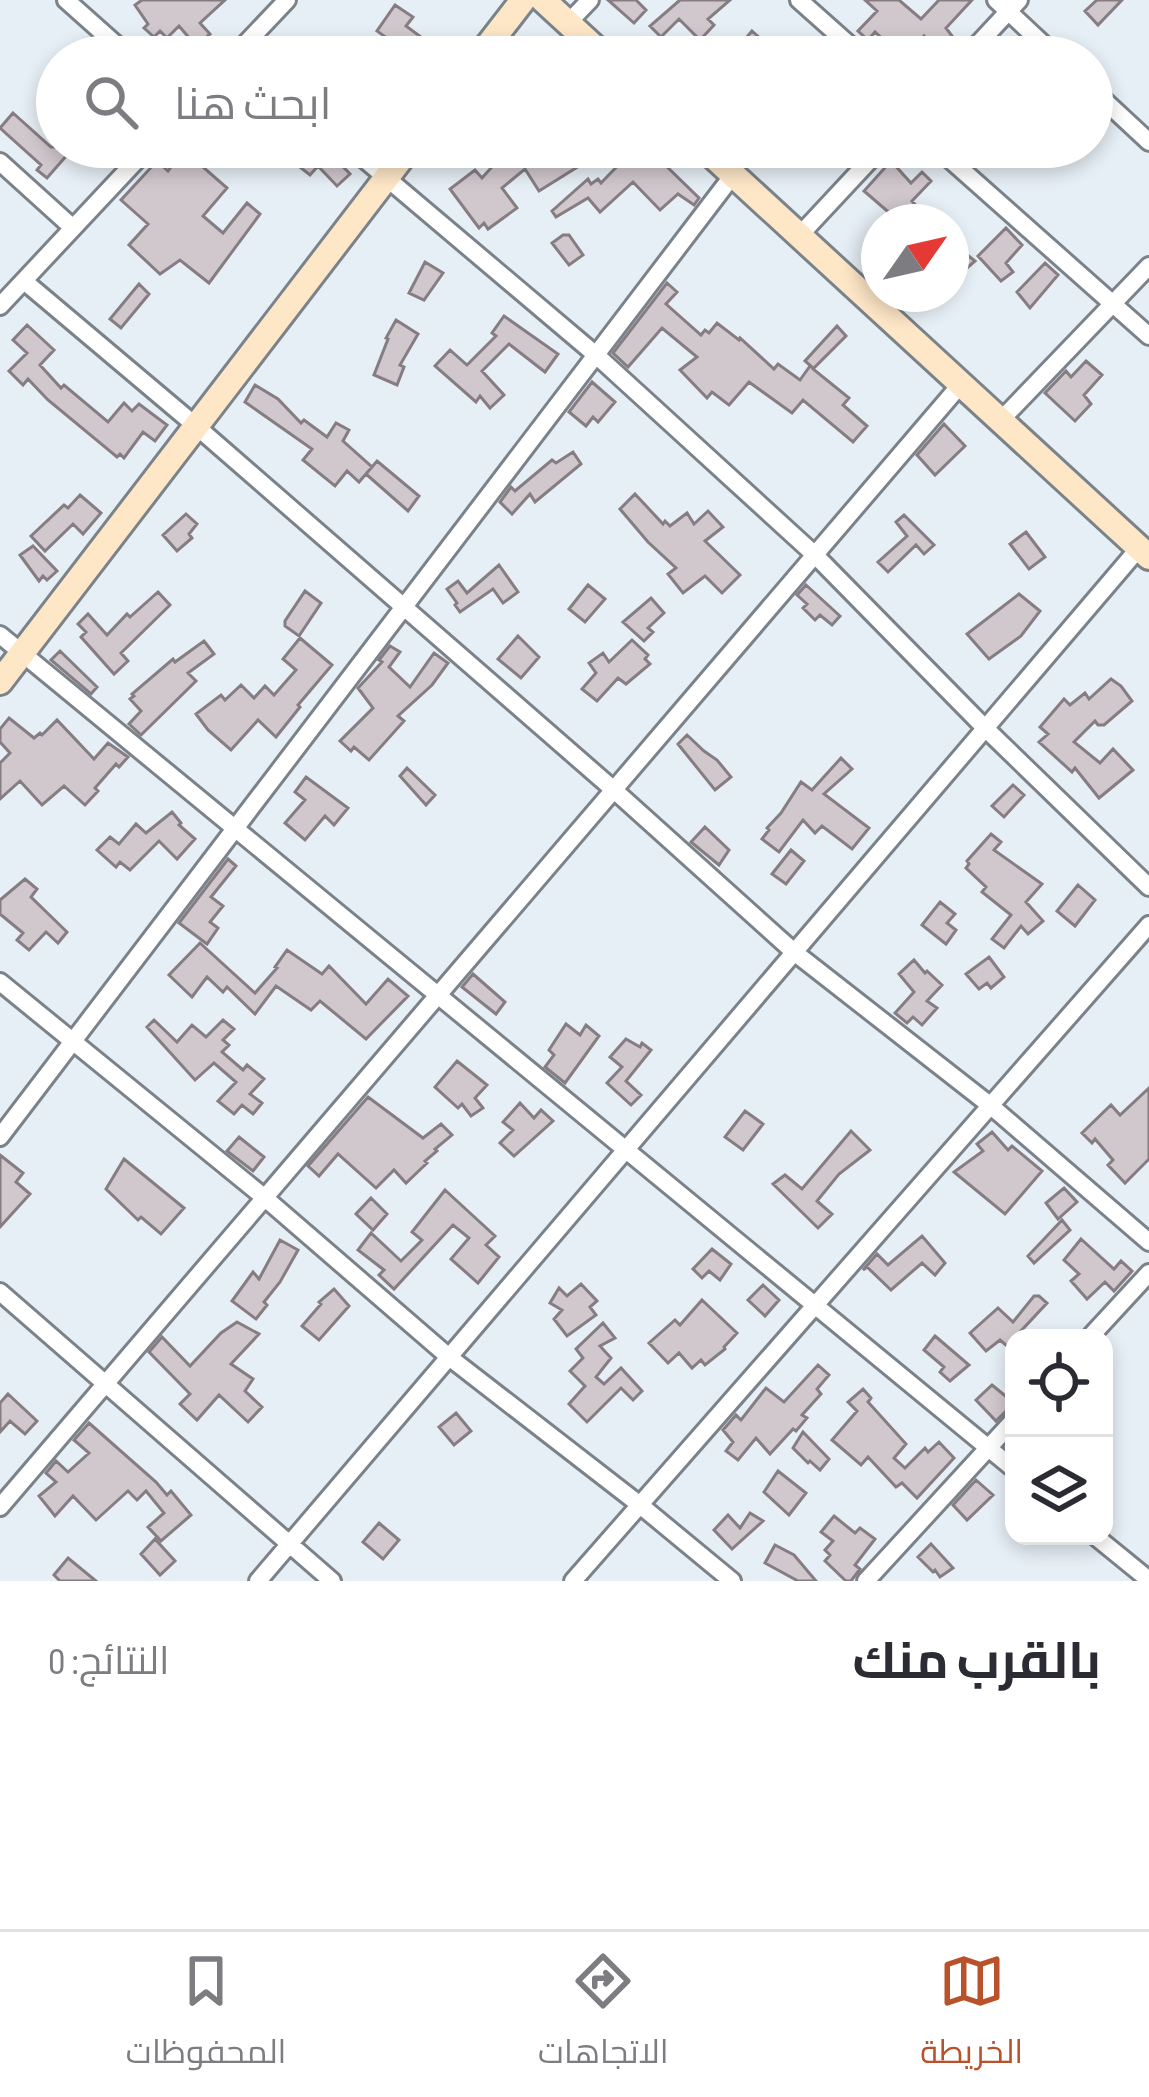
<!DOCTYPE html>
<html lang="ar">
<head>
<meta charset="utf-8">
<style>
  :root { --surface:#fff; --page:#f7f7f7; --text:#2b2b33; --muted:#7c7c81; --line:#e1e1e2; --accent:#b9522b }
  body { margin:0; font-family:"Sofia Sans Condensed",Cairo,sans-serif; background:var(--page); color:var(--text); direction:rtl }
  .controls { position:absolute; right:36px; bottom:36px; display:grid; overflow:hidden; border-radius:24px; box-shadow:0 6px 18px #0003 }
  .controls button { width:108px; height:108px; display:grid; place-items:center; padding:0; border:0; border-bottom:3px solid var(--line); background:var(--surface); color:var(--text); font:60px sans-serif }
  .compass { position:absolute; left:861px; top:204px; width:108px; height:108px; border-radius:50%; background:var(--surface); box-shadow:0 6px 18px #0003; rotate:56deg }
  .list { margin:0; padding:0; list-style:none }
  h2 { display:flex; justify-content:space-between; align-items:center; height:156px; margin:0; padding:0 48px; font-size:51px }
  h2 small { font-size:39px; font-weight:400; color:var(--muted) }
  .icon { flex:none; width:66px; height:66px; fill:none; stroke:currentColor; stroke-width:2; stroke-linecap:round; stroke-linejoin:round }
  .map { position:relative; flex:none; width:1149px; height:1581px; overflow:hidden; direction:ltr }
  .search { position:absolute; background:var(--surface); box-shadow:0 6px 18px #0003; left:36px; right:36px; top:36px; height:132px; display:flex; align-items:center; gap:30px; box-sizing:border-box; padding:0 42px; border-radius:66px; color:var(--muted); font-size:45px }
  .sheet { height:348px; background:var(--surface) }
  nav { display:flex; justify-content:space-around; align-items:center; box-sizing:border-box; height:168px; border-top:3px solid var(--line); background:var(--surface); font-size:33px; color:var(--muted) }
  nav a { display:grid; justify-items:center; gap:6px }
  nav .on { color:var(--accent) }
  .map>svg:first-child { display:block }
  .building { fill:#d1c8ce; stroke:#857d82; stroke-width:3 }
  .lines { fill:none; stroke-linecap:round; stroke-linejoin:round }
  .street-casing { stroke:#7b8289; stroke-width:22 }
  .secondary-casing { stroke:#7b8289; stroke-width:30 }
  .street { stroke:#fff; stroke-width:16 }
  .secondary { stroke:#fee7c7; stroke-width:24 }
</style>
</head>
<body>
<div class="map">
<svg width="1149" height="1581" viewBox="0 0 1149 1581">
  <rect width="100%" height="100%" fill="#e7eff6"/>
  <path class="building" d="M142,0H225L200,23L210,34L196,46L179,26L167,38L160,31L154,37L144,28L148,24L135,5Z
    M608,0H636L646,10L634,23Z
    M680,0H730L708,19L714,25L700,40L679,19L661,37L650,26Z
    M865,0H899L921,19L939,0H972L946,28L955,40L937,53L924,36L906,57H902L875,32L868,40L858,31L877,11Z
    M1097,0H1122L1098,25L1085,11Z
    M395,5L413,17L406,26L425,40L413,57L377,31Z
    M752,31L781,57H730Z
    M13,113L51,147H74L47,178L37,170L41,165L0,128Z
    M197,147H209L217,154L204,168L227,188L203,216L223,233L247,203L260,214L209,283L180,260L160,274L129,245L148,224L121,200L157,161L168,171L182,152L188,156Z
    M523,147H582L574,159L579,166L539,191L525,169L502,188L517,208L488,229L484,223L479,228L450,189L475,170L482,178L499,159L505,164Z
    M636,147H641L647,154L654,147H674L660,160L699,198L694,205L678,194L660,210L633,182L600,212L588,198L556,217L552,211L588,179L591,184L598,179L601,183Z
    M306,151L319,160L328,151L350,174L337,186L318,166L310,175L296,164Z
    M891,161L911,183L922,172L931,181L912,201L931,222H900L864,191Z
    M1006,228L1022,245L1006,263L1013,272L1001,281L978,256Z
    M563,235H569L583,255L569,265L552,243Z
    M951,242L975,261L951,282Z
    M425,262L443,273L424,300L409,293Z
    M1045,263L1058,275L1030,308L1017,292Z
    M667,283L677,292L666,304L701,335L705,330L709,333L717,323L739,340L740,338L774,369L778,364L800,380L810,366L813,368L805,361L837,326L846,336L813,369L849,398L843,405L867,426L853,442L803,400L792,413L749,382L729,405L712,392L707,398L680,370L697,357L662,328L628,367L613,353Z
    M139,284L149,294L121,328L110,319Z
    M504,316L558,354L545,372L509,344L482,371L504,395L490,408L480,396L476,402L435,366L450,350L467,365L496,336L492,333Z
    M396,320L418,334L400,365L404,367L397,385L374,375L388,339L386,338Z
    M27,325L54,350L40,365L61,388L64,385L108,422L124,403L132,411L139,404L167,425L155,441L143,432L124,458L120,454L117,457L48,400L28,379L23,385L9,371L27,353L13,340Z
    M1086,361L1102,375L1084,395L1091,404L1075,421L1045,393L1066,371L1071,377Z
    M592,382L615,402L598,422L593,417L586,426L569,412Z
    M255,385L278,399L301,423L304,420L327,437L336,423L349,430L343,441L372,467L359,482L347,471L335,486L303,460L312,449L245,402Z
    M944,424L965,446L935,475L917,455Z
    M573,452L581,464L535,502L530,494L512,514L500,502L511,487L515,491L552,460L556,463Z
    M377,461L419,496L408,511L366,474Z
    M635,494L663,524L665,521L670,526L687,513L694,524L708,511L723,527L705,541L740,575L722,593L705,576L683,593L668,574L676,568L648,542L620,509Z
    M80,495L101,513L83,534L73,524L45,551L31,536L64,505L68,508Z
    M186,514L197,524L189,534L192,538L177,551L163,535Z
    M904,515L934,545L924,554L916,545L888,572L878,562L907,536L896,522Z
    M1026,532L1045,557L1029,569L1010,544Z
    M33,546L57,571L47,580L43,576L39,581L20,555Z
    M499,565L518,592L503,603L493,589L460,612L455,605L457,603L447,589L458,581L467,593Z
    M588,585L605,599L585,622L569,609Z
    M806,585L840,616L832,625L820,615L815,620L803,608L807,604L797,595Z
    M305,591L321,603L299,636L285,626V621Z
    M158,592L170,605L121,653L128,661L114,674L81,637L86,632L78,624L88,614L107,635L127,614L130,617Z
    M1019,594L1040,611L1021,636L989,659L967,634Z
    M651,598L664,613L648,628L653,632L644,641L623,622Z
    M518,636L539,657L521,678L498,659Z
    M300,638L332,665L298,705L300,707L276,737L258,720L231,750L208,730L196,714L221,695L225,700L241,685L254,698L265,686L274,695L296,670L283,659Z
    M632,640L648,655L645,659L650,664L626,684L618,678L597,701L582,689L596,673L589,663L603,653L609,662Z
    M204,641L214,654L188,673L196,681L141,735L129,724L141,711L130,699L134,696L132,694L173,659L175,662Z
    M390,646L400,652L389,667L410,687L434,653L448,663L432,685L398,716L404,721L369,760L354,747L351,751L340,741L373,708L358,688L382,662L379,660Z
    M60,651L97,687L91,694L51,660Z
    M1111,679L1121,686L1132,701L1104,725H1098L1095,721L1074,742L1100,763L1113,749L1133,770L1099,798L1075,768L1072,772L1039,742L1048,734L1040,727L1064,699L1070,705L1085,693L1089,699Z
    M9,718L34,738L40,733L42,735L57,720L94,759L108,743L128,757L119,767L116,764L95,788L98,791L85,805L64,786L42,805L20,781L0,799V763L10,753L0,742V729Z
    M687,735L704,751L717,760L731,777L715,790L678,744Z
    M841,758L852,769L824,794L869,828L852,849L822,826L815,833L803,820L779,852L762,839L769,830L767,828L781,813L801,782L812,790Z
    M407,768L435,795L426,805L400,776Z
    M306,777L348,808L334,825L325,816L305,840L285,823L305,800L295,792Z
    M1013,785L1024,795L1004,817L992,806Z
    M172,812L181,823L179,825L195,839L177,859L159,841L130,870L120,862L116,867L97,850L110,837L119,844L136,824L146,833Z
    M705,827L729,850L719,865L691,842Z
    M991,834L1001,842L994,850L1042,884L1026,902L1043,921L1028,934L1021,926L1004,948L992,939L1011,915L982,892L986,887L966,868L969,864L967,861Z
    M791,850L804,861L786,884L772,874Z
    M228,859L236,866L211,897L223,906L210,922L218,928L207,944L179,923Z
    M25,879L37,889L31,897L67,932L58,943L46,932L29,950L17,940L23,933L0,914V900Z
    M1078,885L1095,900L1075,926L1057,911Z
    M940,902L955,914L947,923L956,930L946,944L922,925Z
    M200,943L255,993L277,968L275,967L287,950L322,974L329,966L366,1004L388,979L408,996L366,1039L320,1001L311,1010L276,986L255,1014L227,987L223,992L207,977L192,997L169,975Z
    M989,957L1004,977L991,988L987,983L979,989L966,974Z
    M914,960L925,973L927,971L942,985L927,1001L937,1008L922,1025L913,1017L907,1023L895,1013L914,992L899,974Z
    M473,974L505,1002L496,1014L462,987Z
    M154,1020L177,1042L192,1025L206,1037L223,1020L234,1029L223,1040L229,1045L222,1052L243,1070L247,1065L264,1079L250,1094L262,1103L253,1114L242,1105L234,1114L218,1101L236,1082L214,1063L195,1080L147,1027Z
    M566,1024L580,1035L586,1025L599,1036L565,1083L545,1067L554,1055L549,1050Z
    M626,1039L640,1047L642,1043L651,1050L626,1081L641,1095L631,1105L607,1083L622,1067L610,1057Z
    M457,1061L487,1085L475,1098L483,1108L471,1116L462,1104L458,1108L435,1087Z
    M1149,1088V1159L1125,1183L1108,1165L1113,1160L1095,1139L1092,1143L1082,1133L1111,1105L1120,1115Z
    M368,1097L423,1138L441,1124L452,1135L435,1149L437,1151L425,1161L427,1163L406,1183L394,1170L376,1188L338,1154L319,1176L308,1166Z
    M520,1103L534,1118L541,1110L553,1121L514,1156L500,1143L513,1130L503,1122Z
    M745,1111L763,1124L743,1150L725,1137Z
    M851,1131L870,1150L839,1174L817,1201L832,1214L818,1228L773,1184L785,1175L802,1189Z
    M992,1132L1008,1150L1012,1146L1042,1171L1005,1214L954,1172L983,1151L977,1144Z
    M239,1137L264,1157L253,1171L227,1151Z
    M0,1155L23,1173L16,1182L30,1194L0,1227Z
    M124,1159L184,1208L161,1234L141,1217L138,1220L106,1189Z
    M1064,1188L1077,1202L1058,1219L1046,1203Z
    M445,1190L495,1236L486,1245L499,1257L478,1283L451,1259L469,1238L453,1225L394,1289L379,1275L384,1270L358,1250L371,1233L401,1261L422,1240L412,1232Z
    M371,1198L387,1214L373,1230L356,1214Z
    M1062,1220L1070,1230L1034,1263L1028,1256Z
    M922,1236L945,1263L935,1275L922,1263L891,1290L867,1267L863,1270L877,1254L888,1265Z
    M1081,1239L1114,1269L1121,1261L1132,1271L1114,1291L1105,1282L1087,1299L1071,1281L1079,1274L1064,1260Z
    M280,1240L298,1250L280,1282L264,1302L267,1305L256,1319L232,1301L253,1272L259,1279Z
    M712,1249L731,1264L720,1280L709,1271L702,1278L693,1269Z
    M581,1284L597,1301L590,1307L596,1315L567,1336L554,1319L562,1310L550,1303L559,1288L567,1296Z
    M763,1285L779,1300L765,1316L748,1300Z
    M334,1289L349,1306L319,1340L302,1326L321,1304L319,1302Z
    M1034,1296H1039L1047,1303L1007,1346L1000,1340L986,1351L970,1333L998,1308L1013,1322Z
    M702,1300L737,1333L724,1347L725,1349L705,1365L701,1360L692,1368L679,1353L668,1363L649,1343L675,1320L680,1325Z
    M237,1322L259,1334L231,1364L253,1379L245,1391L262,1407L248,1422L219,1395L197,1420L180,1404L190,1394L149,1352L162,1337L190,1366L221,1333Z
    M603,1323L615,1338L600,1346L611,1358L596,1377L604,1384L621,1368L642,1391L633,1400L621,1388L587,1422L569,1404L585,1386L570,1371L583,1358L576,1349Z
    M935,1336L969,1365L950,1381L940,1372L944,1367L924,1350Z
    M818,1365L829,1375L817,1389L821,1394L802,1415L807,1418L796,1431L793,1429L770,1454L756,1438L738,1460L726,1451L733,1442L723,1430L736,1415L741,1420L766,1388L784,1402Z
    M992,1385L1014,1403V1408L1006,1411L996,1421L976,1400Z
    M863,1389L871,1398L868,1402L906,1444L894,1458L905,1468L925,1448L928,1452L939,1442L954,1458L917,1498L902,1483L896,1487L868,1457L861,1465L832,1440L857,1411L848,1402Z
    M8,1394L37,1421L25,1434L10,1421L0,1432V1403Z
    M456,1413L471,1431L454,1445L439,1427Z
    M89,1423L156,1482L167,1495L171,1491L191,1515L161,1541L148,1527L164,1513L146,1491L137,1500L128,1491L96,1520L73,1496L55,1516L39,1496L56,1482L46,1473L56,1461L68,1472L89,1453L74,1440Z
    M803,1432L829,1459L820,1470L810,1461L808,1463L793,1448Z
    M778,1471L806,1493L789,1515L764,1492Z
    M976,1480L993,1495L967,1520L953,1505Z
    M750,1513L763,1521L732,1549L714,1530L728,1515L740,1528Z
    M834,1516L855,1533L860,1528L875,1539L855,1565L860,1569L851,1581H846L825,1561L830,1555L825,1550L833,1541L821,1532Z
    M379,1523L399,1540L383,1559L363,1542Z
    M155,1539L175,1561L160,1575L141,1554Z
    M931,1544L953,1568L940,1577L935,1570L933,1572L918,1557Z
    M775,1545L794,1555L816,1581H798L765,1563Z
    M68,1558L96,1581H60L54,1575Z"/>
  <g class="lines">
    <defs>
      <path id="street" d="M66,0L130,57
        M799,0L863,57
        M996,0L1057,57
        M568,23L590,0
        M233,57L287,0
        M966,57L1019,0
        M1092,89L1149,142
        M350,147L596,355L815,555L985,728L1149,887
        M936,147L1149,336
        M0,162L73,228
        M799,236L882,147
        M24,281L196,426L614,790L794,952L991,1106L1149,1242
        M0,306L149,147
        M1000,421L1149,266
        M0,635L1014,1469
        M0,982L265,1198L449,1357L640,1505L732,1581
        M0,1137L733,175
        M0,1292L332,1581
        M1089,1338L1149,1273
        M0,1507L961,384
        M1095,1536L1149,1580
        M258,1581L1139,548
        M573,1581L1149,925
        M866,1581L1014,1420"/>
      <path id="secondary" d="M543,0L605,57
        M479,57L523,0
        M703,147L1149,557
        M0,682L410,147"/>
    </defs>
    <use href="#street" class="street-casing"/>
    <use href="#secondary" class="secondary-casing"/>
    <use href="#street" class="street"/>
    <use href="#secondary" class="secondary"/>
  </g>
</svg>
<div class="controls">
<button><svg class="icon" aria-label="locate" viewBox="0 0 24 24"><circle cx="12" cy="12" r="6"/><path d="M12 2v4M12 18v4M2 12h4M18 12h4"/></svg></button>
<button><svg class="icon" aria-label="layers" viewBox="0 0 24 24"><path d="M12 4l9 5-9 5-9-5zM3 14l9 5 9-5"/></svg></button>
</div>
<svg class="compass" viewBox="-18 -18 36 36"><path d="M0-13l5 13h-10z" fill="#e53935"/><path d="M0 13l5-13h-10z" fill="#7c7c81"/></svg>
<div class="search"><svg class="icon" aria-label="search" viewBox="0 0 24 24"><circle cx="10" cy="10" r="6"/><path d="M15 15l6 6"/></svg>ابحث هنا</div>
</div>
<section class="sheet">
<h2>بالقرب منك<small>النتائج: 0</small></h2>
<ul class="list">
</ul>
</section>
<nav>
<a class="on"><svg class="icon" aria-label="map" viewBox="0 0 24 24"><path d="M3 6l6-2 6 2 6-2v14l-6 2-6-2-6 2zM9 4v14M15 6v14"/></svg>الخريطة</a>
<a><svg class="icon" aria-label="directions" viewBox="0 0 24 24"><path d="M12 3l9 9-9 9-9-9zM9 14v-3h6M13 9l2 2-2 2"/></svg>الاتجاهات</a>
<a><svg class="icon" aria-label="saved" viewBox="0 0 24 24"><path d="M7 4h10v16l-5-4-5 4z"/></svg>المحفوظات</a>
</nav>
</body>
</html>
